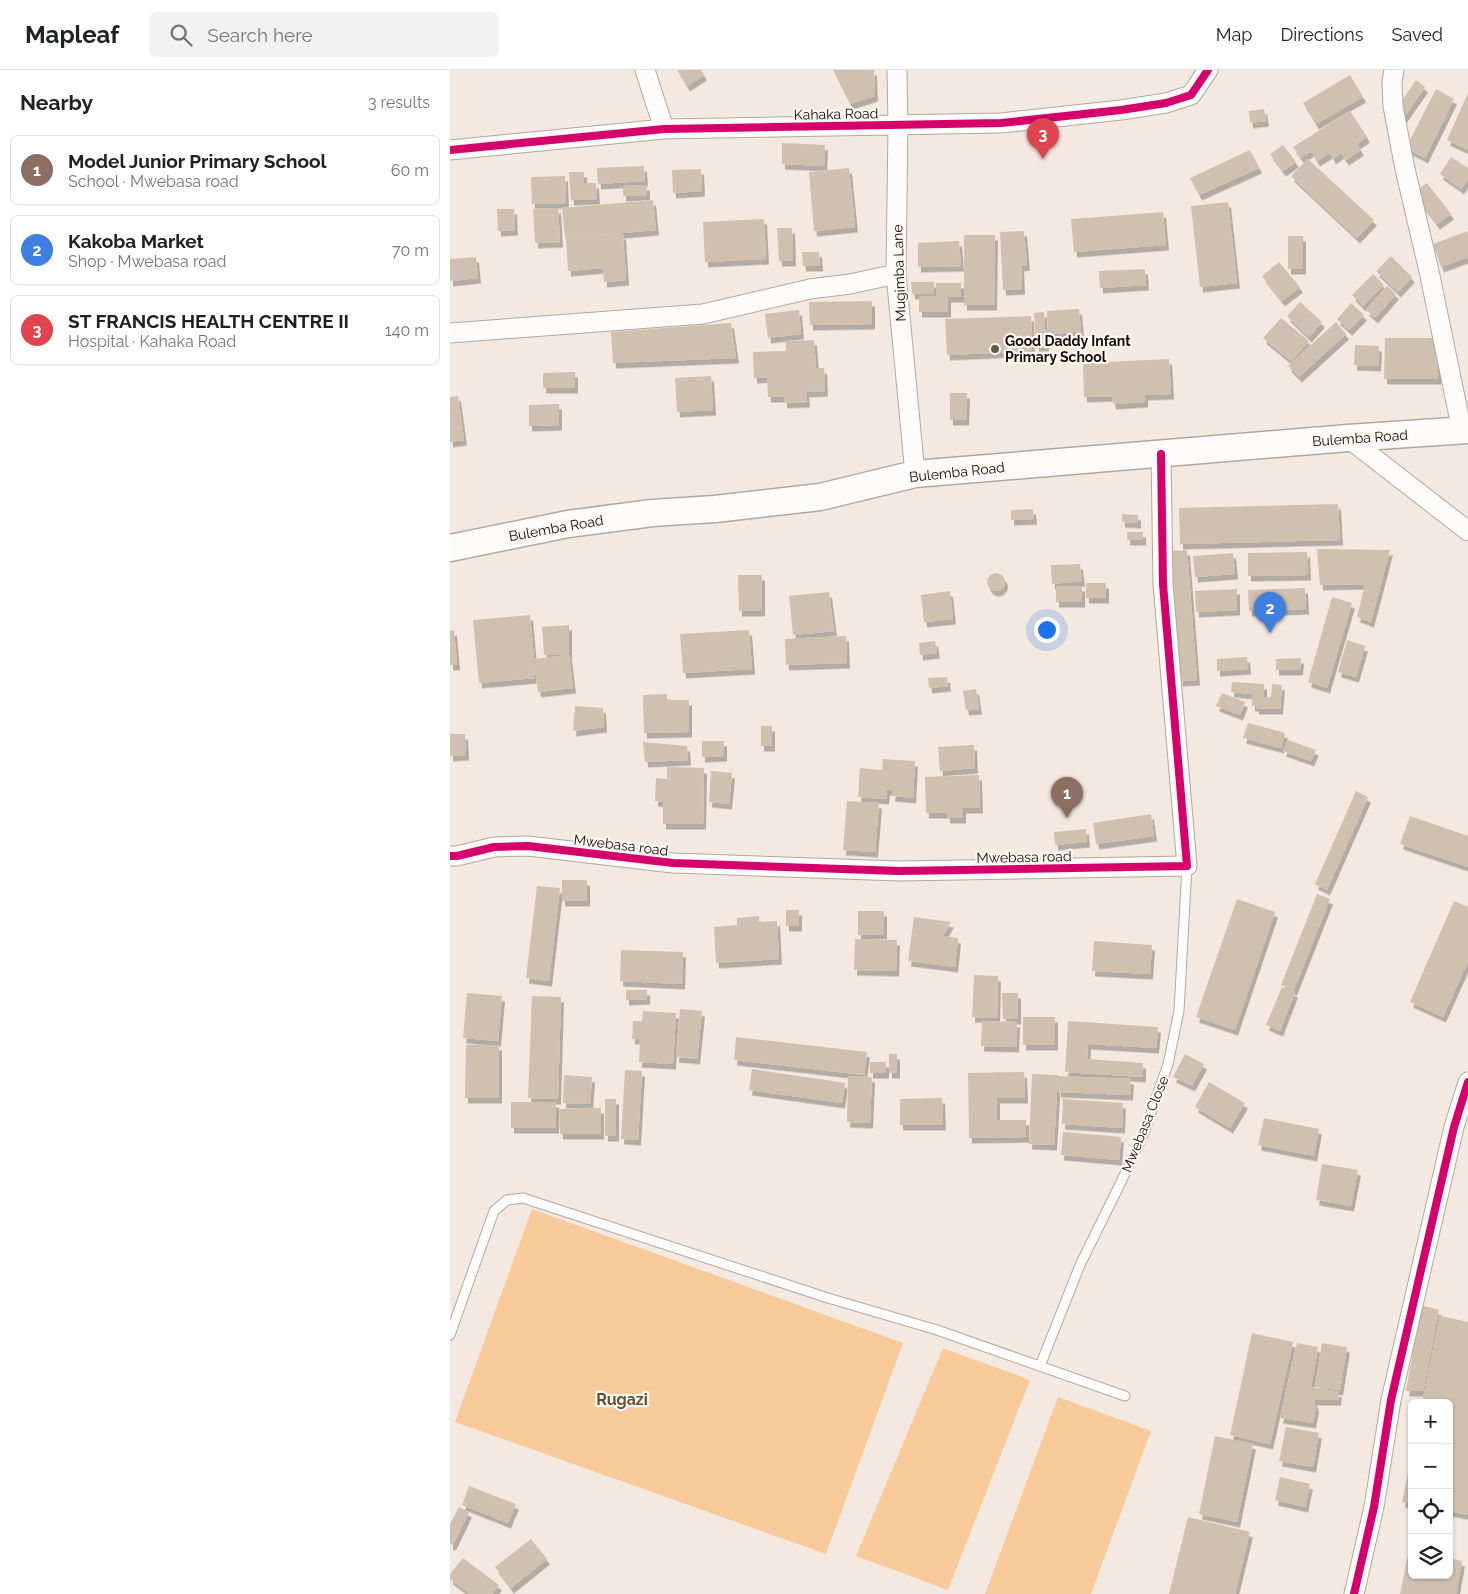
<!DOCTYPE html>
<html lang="en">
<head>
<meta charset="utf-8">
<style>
  :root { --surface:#fff; --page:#f2f2f2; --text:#202124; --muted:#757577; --line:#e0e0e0; --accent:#d93025 }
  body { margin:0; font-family:Raleway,sans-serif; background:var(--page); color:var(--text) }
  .controls { position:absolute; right:15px; bottom:15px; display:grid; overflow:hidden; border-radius:8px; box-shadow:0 1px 4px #0004 }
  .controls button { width:45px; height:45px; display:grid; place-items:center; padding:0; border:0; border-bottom:1px solid var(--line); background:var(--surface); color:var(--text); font:25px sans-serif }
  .you { position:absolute; left:596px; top:559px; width:18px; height:18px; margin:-12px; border:4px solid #fff; border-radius:50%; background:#1a73e8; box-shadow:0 0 0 8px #1a73e833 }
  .badge { display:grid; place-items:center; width:32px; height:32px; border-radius:50%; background:var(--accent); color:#fff; font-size:16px; font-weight:700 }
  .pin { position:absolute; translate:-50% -41px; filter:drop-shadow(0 1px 2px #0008) }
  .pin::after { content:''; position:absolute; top:26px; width:18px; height:15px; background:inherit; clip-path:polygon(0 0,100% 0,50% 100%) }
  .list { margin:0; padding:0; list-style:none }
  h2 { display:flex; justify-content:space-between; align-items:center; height:65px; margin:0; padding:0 20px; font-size:21px }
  h2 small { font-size:16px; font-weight:400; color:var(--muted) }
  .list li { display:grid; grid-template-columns:32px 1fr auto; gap:15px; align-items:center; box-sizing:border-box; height:70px; margin:0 10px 10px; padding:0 10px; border:1px solid var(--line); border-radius:8px }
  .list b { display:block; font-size:19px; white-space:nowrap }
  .list p { margin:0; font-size:16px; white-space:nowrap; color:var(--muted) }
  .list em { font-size:16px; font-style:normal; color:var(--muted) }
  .icon { flex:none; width:28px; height:28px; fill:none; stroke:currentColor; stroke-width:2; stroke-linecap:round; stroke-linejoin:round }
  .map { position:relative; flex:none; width:1018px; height:1524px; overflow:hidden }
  header { display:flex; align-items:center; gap:30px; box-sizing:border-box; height:70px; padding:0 25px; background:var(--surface); border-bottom:1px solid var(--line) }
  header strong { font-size:24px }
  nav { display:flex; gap:28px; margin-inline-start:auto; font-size:18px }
  .search { width:350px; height:45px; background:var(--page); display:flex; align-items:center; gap:12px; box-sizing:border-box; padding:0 18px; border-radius:8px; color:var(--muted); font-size:19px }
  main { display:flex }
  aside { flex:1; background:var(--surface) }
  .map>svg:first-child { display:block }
  .water { fill:#f8ca99 }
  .building { fill:#d0c0b0; filter:url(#shadow) }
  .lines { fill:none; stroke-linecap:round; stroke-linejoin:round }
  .lane-casing { stroke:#b1a89f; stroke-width:11 }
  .street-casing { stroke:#b1a89f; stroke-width:21 }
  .secondary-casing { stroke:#b1a89f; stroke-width:29 }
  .lane { stroke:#fdfcfa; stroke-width:9 }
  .street { stroke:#fdfcfa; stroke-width:19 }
  .secondary { stroke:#fdfcfa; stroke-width:26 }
  .cycleway-casing { stroke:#fff9f3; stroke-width:11 }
  .cycleway { stroke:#d6006c; stroke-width:8 }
  .poi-dot { fill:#615850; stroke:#fff9f3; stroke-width:2 }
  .labels { text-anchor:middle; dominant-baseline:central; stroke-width:4.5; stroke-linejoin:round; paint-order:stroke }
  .street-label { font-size:14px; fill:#130a03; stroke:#fff9f3 }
  .poi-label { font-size:14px; font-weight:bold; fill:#130a03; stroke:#fff9f3; text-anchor:start }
  .quarter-label { font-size:16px; font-weight:bold; fill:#654d35; stroke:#fff9f3 }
</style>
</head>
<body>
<header>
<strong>Mapleaf</strong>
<div class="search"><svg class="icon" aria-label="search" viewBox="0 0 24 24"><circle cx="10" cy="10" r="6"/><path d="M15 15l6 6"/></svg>Search here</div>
<nav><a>Map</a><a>Directions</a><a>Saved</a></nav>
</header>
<main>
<aside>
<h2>Nearby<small>3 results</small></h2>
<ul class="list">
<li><span class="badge" style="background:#8d6e63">1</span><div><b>Model Junior Primary School</b><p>School · Mwebasa road</p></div><em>60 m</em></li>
<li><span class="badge" style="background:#3f7fe0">2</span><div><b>Kakoba Market</b><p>Shop · Mwebasa road</p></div><em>70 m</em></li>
<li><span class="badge" style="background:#e0444e">3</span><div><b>ST FRANCIS HEALTH CENTRE II</b><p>Hospital · Kahaka Road</p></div><em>140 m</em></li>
</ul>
</aside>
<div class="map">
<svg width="1018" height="1524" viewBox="0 0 1018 1524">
  <defs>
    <filter id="shadow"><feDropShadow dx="3" dy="5.5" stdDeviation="0" flood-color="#0004"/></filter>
  </defs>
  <rect width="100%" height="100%" fill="#f3e9e0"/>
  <path class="water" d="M82,1139L453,1273L376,1484L5,1352Z
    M493,1278L580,1310L498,1520L406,1486Z
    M608,1327L701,1361L641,1524H535Z"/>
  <path class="building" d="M227,0H251L254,5L237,16Z
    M383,0H424L425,26L400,34Z
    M900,5L913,27L866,54L853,33Z
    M966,10L975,17L954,47L945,41Z
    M986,19L1004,29L975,88L956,78Z
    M1018,23V80L997,70Z
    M814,39L816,51L800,53L799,41Z
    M900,41L917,67L907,74L911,80L896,90L891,83L883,89L880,83L867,91L861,81L851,88L843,77Z
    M332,73L375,75L374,96L332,94Z
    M833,75L846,92L833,101L820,84Z
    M800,80L809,98L749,125L740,108Z
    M1001,87L1018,98V109L1011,119L990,104Z
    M858,89L924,150L907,168L841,106Z
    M194,96L195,111L148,114L147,98Z
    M399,98L405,157L364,161L359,102Z
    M251,99L252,121L223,123L222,100Z
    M119,102H134V113H146L147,129L121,130Z
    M115,106L116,133L82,134L81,107Z
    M977,113L1001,144L987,154L963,123Z
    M197,115V125L173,126V116Z
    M203,130L206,160L115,168L112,138Z
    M778,132L787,213L750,217L741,136Z
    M108,138L110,172L85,173L83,139Z
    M47,139H64L65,160L48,161Z
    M713,142L716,175L624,182L621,149Z
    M314,149L316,189L255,192L253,152Z
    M327,158H342L343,191H329Z
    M574,161L577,195L571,196L572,219L553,220L550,162Z
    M1018,161V187L991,197L983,174Z
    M173,164L176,210L154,212L153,198L118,201L116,168Z
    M514,165H545L544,235H514Z
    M838,166H853V199H838Z
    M509,171L511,196L468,197V173Z
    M352,182H369L370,196H353Z
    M941,186L962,207L948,222L926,201Z
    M26,187L28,208L0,211V189Z
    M829,192L850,217L832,231L812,206Z
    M695,199L696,215L650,218L649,201Z
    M923,204L934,215L913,236L902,225Z
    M461,212H484V223L462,224Z
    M486,213H511V227H498V242H469V226H486Z
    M937,216L946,224L925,248L916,240Z
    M422,231V254L360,255L359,232Z
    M850,232L872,252L859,267L837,246Z
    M901,233L914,245L899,260L887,249Z
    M629,239L631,262L598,264L597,241Z
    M349,240L351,264L318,268L315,244Z
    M594,242L596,276H586L584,243Z
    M581,246L582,281L497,285L495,249Z
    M831,248L859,271L841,291L813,268Z
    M886,252L896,264L849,307L838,296Z
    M281,253L286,288L163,293L161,262Z
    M935,268H988V309H934Z
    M364,270L366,298H374L375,321L356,322L357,332L334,333V327H318L317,307L304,308L303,282L336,281V271Z
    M905,275L929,276L928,296L904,295Z
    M719,289L721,324L695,325V332L663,334L662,326L634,327L633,293Z
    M125,302V318H93V303Z
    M261,306L263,340L227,342L225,308Z
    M500,323H517L516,350H500Z
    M8,326L14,370L0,372V327Z
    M109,334V355L79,356V335Z
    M888,434L890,470L730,474L729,438Z
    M583,439L584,449L561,450V440Z
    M672,444L688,445V453L672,452Z
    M677,462H693V470H677Z
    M867,479L940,480L921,552L907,547L915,514L870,515Z
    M737,480L747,610L730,611L721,481Z
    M857,482L858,505L798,506V483Z
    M783,483L785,504L745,507L743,486Z
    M630,494L632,511L602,514L601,495Z
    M537 512a9 9 0 1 1 18 0a9 9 0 1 1-18 0Z
    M288,505H312V541H289Z
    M636,513H656V528H636Z
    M606,516H632V532H606Z
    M855,518L856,539L799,541L798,520Z
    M787,519V540L746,542L745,521Z
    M500,521L503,549L474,552L471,525Z
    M379,522L384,561L343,565L339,526Z
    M882,527L902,533L877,618L858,612Z
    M80,545L84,589L119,585L123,618L88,622L85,597V608L29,613L23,550Z
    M119,555V585H94L92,557Z
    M4,560L7,595H0V561Z
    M299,560L302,599L233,603L230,564Z
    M396,566L397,593L336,595L335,569Z
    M897,570L915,576L906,607L888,602Z
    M485,571L487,583L470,585L469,573Z
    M797,587L798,599L767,601V589Z
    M851,588L850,600H826V589Z
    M497,607L498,616L479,618L478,608Z
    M782,612L814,614V628L821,627L822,614L832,615L830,639H806V636H802V624L781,622Z
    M526,619L529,639L516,640L513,621Z
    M772,623L795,632L790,645L766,636Z
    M217,624V630H239V662L194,663L193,625Z
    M125,636L153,638L154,657L123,661Z
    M798,653L835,663L831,678L793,668Z
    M311,656H322V676H311Z
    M0,664H15L16,685L0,686Z
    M838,670L866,680L861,691L833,681Z
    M252,671H274V686L252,687Z
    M193,672L237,676L238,690L195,692Z
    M524,675L525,698L490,701L488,677Z
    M433,689L465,691L463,728L442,726L443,720H437L436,729L408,727L410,698L432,700Z
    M217,697L254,698L253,754H213V732L205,731L206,708L217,709Z
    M261,701L282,703L279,734L259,732Z
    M529,705L530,738H513V748H497V743H476L475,707Z
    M906,721L918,727L877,820L865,814Z
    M397,731L429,733L425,782L393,780Z
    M701,744L704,766L646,774L643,753Z
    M960,746L1018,766V797L950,774Z
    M636,759L637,772L605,775L604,762Z
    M112,810H137V831H112Z
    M87,816L110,818L99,911L76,908Z
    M867,824L880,829L844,920L831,915Z
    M787,829L825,842L785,960L746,947Z
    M1004,831L1018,837V891L993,947L960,932Z
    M336,840H349V856H336Z
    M408,841H434V864L408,865Z
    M309,846V852L327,851L329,889L266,893L264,857L287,855V848Z
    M464,847L501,852L493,866L508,868L505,897L458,891Z
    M405,869L447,870L446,901L404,900Z
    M644,871L702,875L700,904L642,901Z
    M171,880L233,882L232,914L170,911Z
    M524,905L548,906L547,948L522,947Z
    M832,917L845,922L830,961L816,955Z
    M176,920H197V929L176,930Z
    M17,923L52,926L48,971L13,968Z
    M552,923H568V949H553Z
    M82,926L111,927L108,1029L78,1028Z
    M230,939L252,941L247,989L226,987Z
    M193,941L226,943L223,994L189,992L190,969H182L183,951H192Z
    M573,947H605V975H573Z
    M532,951L567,952L566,977L531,976Z
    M618,951L708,957L706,978L638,974L637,989L693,993V1007L615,1002Z
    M286,967L417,982L414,1005L284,990Z
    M16,975H49V1028H15Z
    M439,984H447V1003H439Z
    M735,984L754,994L742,1016L723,1007Z
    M420,992H436V1003H420Z
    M302,999L395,1013L392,1033L299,1020Z
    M175,1000L192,1001L188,1070L171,1069Z
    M574,1002L575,1028H547V1050H576V1067L519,1068L518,1003Z
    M582,1004L608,1005L604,1075L579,1074Z
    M114,1005L142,1007L140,1034L113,1033Z
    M398,1006L422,1007L420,1053L397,1052Z
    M608,1006L681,1009L680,1025L608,1022Z
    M759,1012L795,1033L780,1058L745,1037Z
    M492,1028L493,1055H450V1029Z
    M155,1029H166V1066H155Z
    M613,1029L673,1033L672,1058L612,1054Z
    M61,1032H106V1058H61Z
    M151,1038V1064H110L109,1039Z
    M814,1048L869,1059L864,1086L808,1075Z
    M613,1062L671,1067L669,1090L611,1085Z
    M872,1094L908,1100L901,1136L866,1130Z
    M971,1235L989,1240L973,1321H956Z
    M990,1246L1018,1252V1445L999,1441V1333H972Z
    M802,1263L843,1272L820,1374L780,1365Z
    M847,1273L868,1277L861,1317L889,1322L888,1330H864L866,1337L863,1353L830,1348Z
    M872,1273L897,1277L890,1320L865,1317Z
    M836,1357L869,1363L863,1397L829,1391Z
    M765,1366L803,1374L787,1452L749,1444Z
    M961,1389H962V1434L952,1432Z
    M830,1407L860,1414L855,1437L825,1430Z
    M19,1416L66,1434L58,1453L12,1435Z
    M9,1437L19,1442L3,1475L0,1474V1454Z
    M738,1447L800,1462L785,1524H719Z
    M81,1469L97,1489L61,1518L45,1497Z
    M959,1480L962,1481V1505H999V1488L1012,1491L1006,1524H950Z
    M13,1488L49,1515L42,1524H20L0,1509V1504Z"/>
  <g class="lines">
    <defs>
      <path id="lane" d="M0,1265L44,1141L57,1130L73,1128L378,1228L487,1260L675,1326
        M590,1296L630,1195L671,1112L694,1063L718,994L729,941L737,796"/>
      <path id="street" d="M195,0L214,59
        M447,0L448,55L446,204L465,404
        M944,0L942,12L943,36L955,99L979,201L1012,361
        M0,80L214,59L551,53L671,40L716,33L741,25L758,0
        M0,263L253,244L360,219L400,214L446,204
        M898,368L1018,461
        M0,786H7L44,777L78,776L223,793L450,801L737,796L713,514L711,384
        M904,1524L924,1437L941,1330L1004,1057L1018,1012"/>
      <path id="secondary" d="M0,478L118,454L202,443L265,439L370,427L465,404L898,368L1018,360"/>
    </defs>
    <use href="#lane" class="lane-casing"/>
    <use href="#street" class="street-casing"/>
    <use href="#secondary" class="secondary-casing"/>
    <use href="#lane" class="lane"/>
    <use href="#street" class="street"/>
    <use href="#secondary" class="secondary"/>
    <defs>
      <path id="cycleway" d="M0,80L214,59L551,53L671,40L716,33L741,25L758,0
        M0,786H7L44,777L78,776L223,793L450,801L737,796L713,514L711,384
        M904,1524L924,1437L941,1330L1004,1057L1018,1012"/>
    </defs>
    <use href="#cycleway" class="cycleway-casing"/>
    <use href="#cycleway" class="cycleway"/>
  </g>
  <circle class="poi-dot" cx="545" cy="279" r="5"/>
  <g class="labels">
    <g class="street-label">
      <text transform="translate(386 44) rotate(-1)">Kahaka Road</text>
      <text transform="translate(449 203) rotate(-92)">Mugimba Lane</text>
      <text transform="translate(910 368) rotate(-4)">Bulemba Road</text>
      <text transform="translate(507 402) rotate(-6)">Bulemba Road</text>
      <text transform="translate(106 458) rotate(-10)">Bulemba Road</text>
      <text transform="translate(171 775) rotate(7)">Mwebasa road</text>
      <text transform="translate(574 787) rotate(-1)">Mwebasa road</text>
      <text transform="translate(695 1054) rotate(-68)">Mwebasa Close</text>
    </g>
    <g class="poi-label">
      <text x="555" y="271">Good Daddy Infant<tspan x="555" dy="16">Primary School</tspan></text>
    </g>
    <g class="quarter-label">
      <text x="172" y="1329">Rugazi</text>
    </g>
  </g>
</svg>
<div class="controls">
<button>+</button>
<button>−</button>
<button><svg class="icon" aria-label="locate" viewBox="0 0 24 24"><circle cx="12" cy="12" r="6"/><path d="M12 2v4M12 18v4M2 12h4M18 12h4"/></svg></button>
<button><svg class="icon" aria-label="layers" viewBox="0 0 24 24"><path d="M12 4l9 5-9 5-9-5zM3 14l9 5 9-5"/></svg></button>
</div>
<div class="you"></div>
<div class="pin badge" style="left:617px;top:748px;background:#8d6e63">1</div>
<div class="pin badge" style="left:820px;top:563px;background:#3f7fe0">2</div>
<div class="pin badge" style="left:593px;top:89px;background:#e0444e">3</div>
</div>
</main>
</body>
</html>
